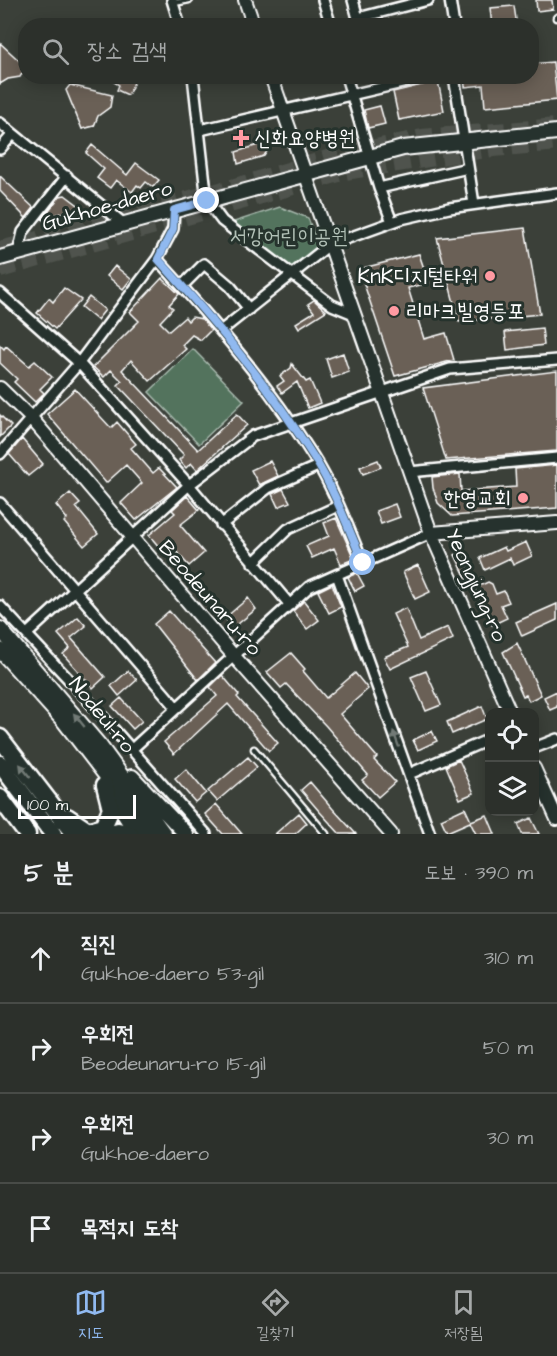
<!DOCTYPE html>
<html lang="ko">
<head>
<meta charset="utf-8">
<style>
  :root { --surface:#2c302b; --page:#383c37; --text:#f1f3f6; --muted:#a6a9a9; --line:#484b47; --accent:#90b9f0 }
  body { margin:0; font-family:"Architects Daughter","Poor Story",sans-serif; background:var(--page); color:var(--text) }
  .controls { position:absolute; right:18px; bottom:18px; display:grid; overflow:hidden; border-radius:12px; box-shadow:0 3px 15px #0003 }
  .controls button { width:54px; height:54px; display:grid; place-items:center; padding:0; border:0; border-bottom:2px solid var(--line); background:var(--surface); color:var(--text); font:30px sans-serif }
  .scale { position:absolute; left:18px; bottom:15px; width:118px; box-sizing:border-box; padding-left:6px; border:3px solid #fff; border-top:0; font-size:16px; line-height:21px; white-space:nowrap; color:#fff; -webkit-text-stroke:4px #26332d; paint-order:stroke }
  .stop { position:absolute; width:18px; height:18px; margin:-14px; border:4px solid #90b9f0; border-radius:50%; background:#fff }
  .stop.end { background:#90b9f0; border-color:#fff; box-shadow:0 2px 6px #0008 }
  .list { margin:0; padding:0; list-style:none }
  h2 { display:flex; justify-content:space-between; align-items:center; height:78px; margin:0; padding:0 24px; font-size:26px }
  h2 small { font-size:20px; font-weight:400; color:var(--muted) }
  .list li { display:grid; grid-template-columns:39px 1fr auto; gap:18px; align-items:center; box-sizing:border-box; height:90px; padding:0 24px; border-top:2px solid var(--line) }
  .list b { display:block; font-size:22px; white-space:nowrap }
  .list p { margin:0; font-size:20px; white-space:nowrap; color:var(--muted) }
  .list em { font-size:20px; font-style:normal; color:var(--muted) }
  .icon { flex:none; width:33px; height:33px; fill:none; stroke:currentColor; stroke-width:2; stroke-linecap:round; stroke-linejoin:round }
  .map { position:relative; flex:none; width:557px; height:834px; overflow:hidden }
  .search { position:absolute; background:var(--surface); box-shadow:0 3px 15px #0003; left:18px; right:18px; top:18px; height:66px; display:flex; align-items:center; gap:15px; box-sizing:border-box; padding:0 21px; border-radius:24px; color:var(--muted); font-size:22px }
  .sheet { height:438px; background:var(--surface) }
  nav { display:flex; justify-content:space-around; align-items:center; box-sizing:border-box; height:84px; border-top:2px solid var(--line); background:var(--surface); font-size:16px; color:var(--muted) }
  nav a { display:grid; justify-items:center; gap:3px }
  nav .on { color:var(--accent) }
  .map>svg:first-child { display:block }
  .park { fill:#52735d; stroke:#a8b9ae; stroke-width:1.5 }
  .building { fill:#6b6056; stroke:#fff; stroke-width:1.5 }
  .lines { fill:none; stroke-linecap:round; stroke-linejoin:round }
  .highway-tunnel { stroke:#4f534d; stroke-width:16; stroke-dasharray:16 8; stroke-linecap:butt }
  .lane-casing { stroke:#fff; stroke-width:9 }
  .street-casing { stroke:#fff; stroke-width:14 }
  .secondary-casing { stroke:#fff; stroke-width:16 }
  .primary-casing { stroke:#fff; stroke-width:18 }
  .highway-casing { stroke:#fff; stroke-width:21 }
  .lane { stroke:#26332d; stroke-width:4.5 }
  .street { stroke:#26332d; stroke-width:9 }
  .secondary { stroke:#26332d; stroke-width:12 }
  .primary { stroke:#26332d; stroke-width:14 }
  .highway { stroke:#26332d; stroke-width:16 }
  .oneway { fill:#727a76 }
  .route { stroke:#90b9f0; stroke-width:8 }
  .poi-dot { fill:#ff9aa2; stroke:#26332d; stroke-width:2 }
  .labels { text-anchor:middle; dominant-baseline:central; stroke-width:6; stroke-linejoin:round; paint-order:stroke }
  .poi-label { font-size:21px; fill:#fff; stroke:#26332d; text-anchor:start }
  .street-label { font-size:21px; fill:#fff; stroke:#26332d }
  .park-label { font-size:21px; fill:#b1c0b6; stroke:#26332d }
</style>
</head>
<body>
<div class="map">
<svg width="557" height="834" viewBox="0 0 557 834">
  <rect width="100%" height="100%" fill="#3b4039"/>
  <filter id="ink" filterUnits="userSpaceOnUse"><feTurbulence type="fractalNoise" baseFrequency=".0167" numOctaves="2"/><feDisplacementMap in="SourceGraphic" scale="12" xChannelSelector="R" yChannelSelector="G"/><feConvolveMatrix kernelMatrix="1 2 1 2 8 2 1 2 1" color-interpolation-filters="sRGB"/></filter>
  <g filter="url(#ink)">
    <path class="park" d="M280,207L308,218L319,248L291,269L234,222Z
      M193,349L244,401L199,444L149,392Z"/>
    <path class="building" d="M536,0H552L553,9L537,11Z
      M514,6L517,26H492L490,8Z
      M0,43L26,67L20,77L8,79L0,84Z
      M553,62L557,100L485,107L483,85L465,87L464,76H531V64Z
      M117,76H137L128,95L117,90L119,85L114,82Z
      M438,81L444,111L399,120L393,92Z
      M70,85L112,95L110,107L98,116L94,126L82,129L66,90Z
      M380,106L385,124L368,128L364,110Z
      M274,140L264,156L238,164L236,152Z
      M92,145L127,175L136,163L159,180L153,187L146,182L141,188L137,185L132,192L116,180L110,188L97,178L104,169L86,153Z
      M0,176L34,208L26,218L0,191Z
      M65,195L82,208L47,217L44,221L42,219L60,196Z
      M525,228L540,314L459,322L437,238Z
      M419,254L429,283L408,288L424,339L446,333L454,360L395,376L359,269Z
      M115,266L131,279L123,289L107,276Z
      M162,278L179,294L169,305L173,308L160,322L169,331L185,317L188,321L192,317L202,319L211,330L201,340L192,335L182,345L186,349L150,381L131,360L122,370L198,450L237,414L247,425L197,470L191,463L186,468L179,460L184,455L118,385L122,381L111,370L104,377L93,367L139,321L130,312Z
      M64,288L81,300L55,329L37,313L49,298L53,302Z
      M89,297L105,310L97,320L81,307Z
      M314,300L326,311L299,328L296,323L314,312L308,304Z
      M542,328L544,345L507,350L505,332Z
      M0,345L4,349L6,346L29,366L35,361L52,377L40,389L44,393L35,402L14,382L17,379L0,363Z
      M343,353L349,372L332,378L326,359Z
      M292,364L306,382L310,380L320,403L308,408L297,382L282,393L277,386L284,381L280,376L291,368Z
      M557,371V451L446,460L423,388Z
      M75,389L111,428L117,422L136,444L131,448L153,473L159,468L177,487L136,520L121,503L142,483L126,465L106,483L47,414Z
      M0,415L11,426L0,437Z
      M22,439L43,464L28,476L9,454Z
      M378,460L381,467L363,474L360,467Z
      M270,461L278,476L259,485L251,470Z
      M557,465V508L452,516L438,503L433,488L432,477L460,474L461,491L516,487L515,469Z
      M283,489L290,502L278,507L272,494Z
      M70,493L80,504L76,507L98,534L84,546L64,522L67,519L56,505Z
      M187,496L199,510L180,525L204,553L189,566L168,542L160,548L149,535L175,513L172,510Z
      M395,504L400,517L381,524L376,511Z
      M336,518L354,559L341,564L334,548L312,558L306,546L329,536L324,523Z
      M526,542L532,556L513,565L510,558L485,570L480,558L504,547L506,551Z
      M462,552L475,579L468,582L455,555Z
      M418,565L430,592L415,599L403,572Z
      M357,573L364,586L355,591L348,577Z
      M488,582L492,584L496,594L504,591L509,602L501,605L507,618L492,625L475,588Z
      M332,584L341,607L329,613L318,591Z
      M248,598L256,609L233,628L225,618Z
      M304,601L319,620L307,629L293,611Z
      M557,604V620L522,636L516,622Z
      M406,608L419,640L448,627L453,639L390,669L384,657L408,647L393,614Z
      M169,611L215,663L198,680L154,624Z
      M78,617L86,626L71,638L105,677L93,688L63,654L70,648L58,634Z
      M517,643L541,695L529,701L526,695L523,696L503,652Z
      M291,653L305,669L303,671L326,698L355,673L368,689L340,714L377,757L374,760L395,782L378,797L362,780L368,775L326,726L286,684L281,688L267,672Z
      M128,671L137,680L119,696L111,686Z
      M426,671L441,705L426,711L411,677Z
      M222,675L239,695L237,697L278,743L269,751L228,704L174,754L164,742L217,696L210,687Z
      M557,691V707L550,710L544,697Z
      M121,698L142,721L133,729L112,706Z
      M482,706L487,719L452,734L447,722Z
      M432,731L437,741L418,750L413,740Z
      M248,757L257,767L217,801L208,791Z
      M459,760L474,793L460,799L446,766Z
      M186,769L206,793L195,802L175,779Z
      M310,782L333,809L356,834H340L319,811L301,790Z
      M216,804L242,834H223L205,814Z
      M465,808L471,821L487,815L495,834H476L470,822L447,832L441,819Z
      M299,813L307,823L295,834H275Z
      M531,818L539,834H522L518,824Z"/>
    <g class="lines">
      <path class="highway-tunnel" d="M0,249L232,187L334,156L422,137L557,126
        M0,270L346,172L493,149L557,143"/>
      <defs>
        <path id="lane" d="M174,3L189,0
          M556,18L557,17
          M254,749L326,834"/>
        <path id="street" d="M172,0L180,26
          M323,0L331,26
          M353,0L360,26
          M450,0L454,26
          M358,18L428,0
          M193,76L207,201L222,221L249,242L332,305L354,314
          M346,76L379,188L392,222
          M454,76L474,204
          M0,123L124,224
          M200,130L432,76
          M0,149L13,134
          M379,188L468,168
          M18,253L23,232L67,176
          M157,259C214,321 268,384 313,456C334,489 348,527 363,563
          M182,286L204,264L230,286L249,309
          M0,293L79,363L189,485L290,605
          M222,330L329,245L401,219L449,208L557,193
          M0,454L79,363L157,259L173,229L174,209
          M409,472L557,458
          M0,503L176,707
          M221,525L268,488L318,466
          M253,563L288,529L338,506
          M337,575L430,834
          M0,606L87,699L206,834
          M27,634L189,485L253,436L450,369L557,360
          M534,748L557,739
          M132,749L309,587L431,533
          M409,774L490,739"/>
        <path id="secondary" d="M245,0L254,26
          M271,76L431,533L510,712
          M0,388L32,419L233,655L391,834
          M431,533L557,523
          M534,768L557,819"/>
        <path id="primary" d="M0,258L403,148L557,132
          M0,629L99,745L164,834
          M0,650L64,721L151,834
          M132,777L186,834
          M114,798L137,834"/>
        <path id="highway" d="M0,738L74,834
          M0,764L53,834
          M0,798L27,834
          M67,817L88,831L103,827L111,809L105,785
          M112,834L118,831L130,834"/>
      </defs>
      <use href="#lane" class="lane-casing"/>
      <use href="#street" class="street-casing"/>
      <use href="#secondary" class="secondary-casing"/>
      <use href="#primary" class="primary-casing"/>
      <use href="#highway" class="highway-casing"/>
      <use href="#lane" class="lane"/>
      <use href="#street" class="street"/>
      <use href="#secondary" class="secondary"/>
      <use href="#primary" class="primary"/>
      <use href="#highway" class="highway"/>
    </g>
    <defs><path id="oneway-solid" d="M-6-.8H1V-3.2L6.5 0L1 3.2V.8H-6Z" transform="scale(1.5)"/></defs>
    <g class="oneway">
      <use href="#oneway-solid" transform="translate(79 720) rotate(-129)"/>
      <use href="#oneway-solid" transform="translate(396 739) rotate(-110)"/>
      <use href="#oneway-solid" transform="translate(25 771) rotate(-128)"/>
    </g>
  </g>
  <g class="lines" filter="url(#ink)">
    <path class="route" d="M207,201L174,210L173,229L158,259C214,321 268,384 313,456C334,489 348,527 363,563"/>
  </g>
  <g class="poi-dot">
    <path d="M238 129h6v6h6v6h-6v6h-6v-6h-6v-6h6z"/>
    <circle cx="490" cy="276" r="6"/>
    <circle cx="394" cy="311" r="6"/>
    <circle cx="523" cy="498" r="6"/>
  </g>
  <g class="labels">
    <g class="poi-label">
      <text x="254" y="138">신화요양병원</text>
      <text x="478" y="276" text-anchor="end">KnK디지털타워</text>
      <text x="406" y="311">리마크빌영등포</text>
      <text x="511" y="498" text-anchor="end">한영교회</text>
    </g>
    <g class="street-label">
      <text transform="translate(107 206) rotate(-16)">Gukhoe-daero</text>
      <text transform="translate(476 585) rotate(66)">Yeongjung-ro</text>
      <text transform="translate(210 598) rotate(49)">Beodeunaru-ro</text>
      <text transform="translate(102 715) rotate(51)">Nodeul-ro</text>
    </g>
    <g class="park-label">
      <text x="289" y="236">서강어린이공원</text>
    </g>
  </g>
</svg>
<div class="controls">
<button><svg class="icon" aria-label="locate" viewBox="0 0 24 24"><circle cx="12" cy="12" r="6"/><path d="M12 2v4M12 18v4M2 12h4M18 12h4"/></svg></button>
<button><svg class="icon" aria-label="layers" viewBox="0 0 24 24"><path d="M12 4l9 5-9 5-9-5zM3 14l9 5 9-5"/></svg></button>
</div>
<div class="scale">100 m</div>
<div class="stop" style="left:363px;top:563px"></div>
<div class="stop end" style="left:207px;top:201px"></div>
<div class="search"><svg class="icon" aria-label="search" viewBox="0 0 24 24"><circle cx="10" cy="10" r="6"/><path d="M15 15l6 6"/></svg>장소 검색</div>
</div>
<section class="sheet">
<h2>5 분<small>도보 · 390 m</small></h2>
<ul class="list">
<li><svg class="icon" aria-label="ahead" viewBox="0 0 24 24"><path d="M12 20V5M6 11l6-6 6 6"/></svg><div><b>직진</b><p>Gukhoe-daero 53-gil</p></div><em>310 m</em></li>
<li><svg class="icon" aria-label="right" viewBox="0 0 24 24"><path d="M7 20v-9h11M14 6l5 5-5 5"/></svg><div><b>우회전</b><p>Beodeunaru-ro 15-gil</p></div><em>50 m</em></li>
<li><svg class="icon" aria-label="right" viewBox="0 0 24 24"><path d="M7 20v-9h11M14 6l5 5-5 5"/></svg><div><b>우회전</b><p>Gukhoe-daero</p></div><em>30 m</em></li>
<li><svg class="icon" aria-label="arrive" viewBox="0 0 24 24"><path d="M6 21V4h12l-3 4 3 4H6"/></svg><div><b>목적지 도착</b></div></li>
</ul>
</section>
<nav>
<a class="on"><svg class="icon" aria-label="map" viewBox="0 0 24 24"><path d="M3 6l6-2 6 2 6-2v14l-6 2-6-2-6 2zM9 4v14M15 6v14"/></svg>지도</a>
<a><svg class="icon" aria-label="directions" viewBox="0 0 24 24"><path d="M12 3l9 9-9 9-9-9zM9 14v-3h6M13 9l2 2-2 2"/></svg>길찾기</a>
<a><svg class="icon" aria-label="saved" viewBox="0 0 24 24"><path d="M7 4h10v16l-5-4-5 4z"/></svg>저장됨</a>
</nav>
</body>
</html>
